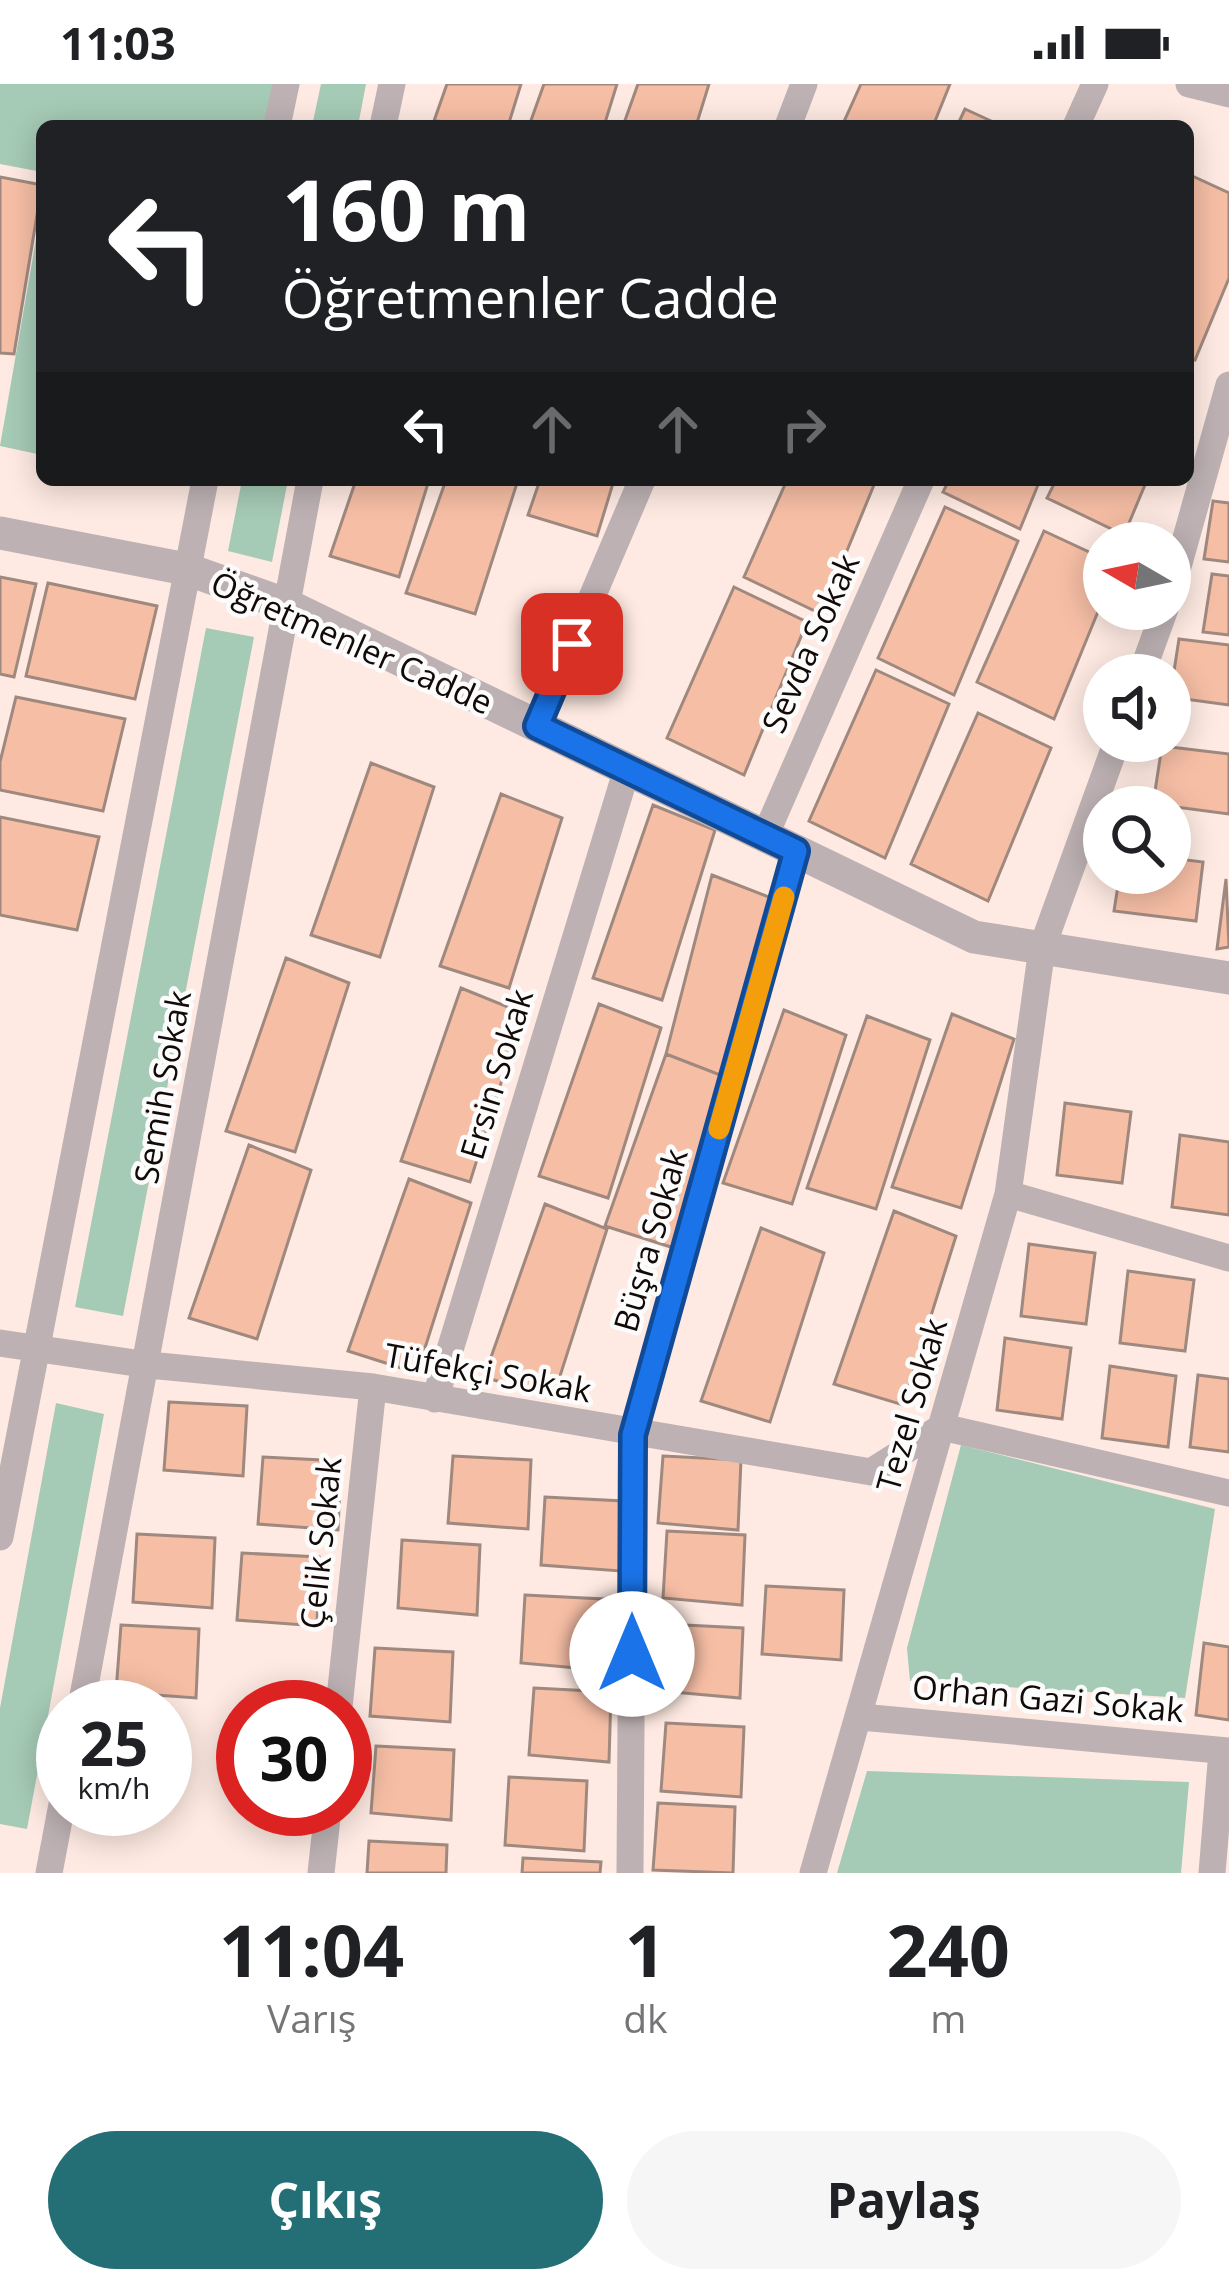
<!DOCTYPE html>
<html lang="tr">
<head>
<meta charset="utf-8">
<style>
	body { margin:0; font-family:"Open Sans",sans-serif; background:#f6f6f6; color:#202124; height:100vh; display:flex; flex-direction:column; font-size:45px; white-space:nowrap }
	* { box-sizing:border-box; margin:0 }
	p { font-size:39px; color:#757577 }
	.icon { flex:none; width:66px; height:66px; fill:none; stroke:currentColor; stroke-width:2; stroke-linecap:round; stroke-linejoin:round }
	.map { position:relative; height:1789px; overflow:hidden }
	.panel { display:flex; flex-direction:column; background:#fff; flex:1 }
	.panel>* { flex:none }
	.banner { position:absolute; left:36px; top:36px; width:1158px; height:366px; border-radius:18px; box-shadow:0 6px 30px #0003; background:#202124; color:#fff; overflow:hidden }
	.needle { width:78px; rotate:279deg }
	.buttons { position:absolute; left:1083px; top:438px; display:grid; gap:24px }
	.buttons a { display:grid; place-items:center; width:108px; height:108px; border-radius:50%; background:#fff; box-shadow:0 6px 30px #0003; font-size:60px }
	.speed { position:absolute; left:36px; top:1596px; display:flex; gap:24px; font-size:60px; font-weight:700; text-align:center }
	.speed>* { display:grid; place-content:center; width:156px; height:156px; border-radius:50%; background:#fff; box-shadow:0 6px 30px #0003; line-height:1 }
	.speed small { font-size:30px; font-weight:400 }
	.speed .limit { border:18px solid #d22; background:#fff; color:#111 }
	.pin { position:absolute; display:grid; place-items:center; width:102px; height:102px; color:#fff; margin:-51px; border-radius:24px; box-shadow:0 6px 18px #0006 }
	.me { position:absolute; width:132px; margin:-66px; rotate:0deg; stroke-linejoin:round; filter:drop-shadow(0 0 9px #0008) }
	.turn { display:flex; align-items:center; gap:42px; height:252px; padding:0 48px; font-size:54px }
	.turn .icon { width:156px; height:156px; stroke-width:2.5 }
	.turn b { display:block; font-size:84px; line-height:102px }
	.lanes { display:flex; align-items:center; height:114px; padding:0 48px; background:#0003; justify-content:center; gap:60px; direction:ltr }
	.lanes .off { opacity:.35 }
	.eta { display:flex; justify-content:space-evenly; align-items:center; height:204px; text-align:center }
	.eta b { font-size:72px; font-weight:700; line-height:84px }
	.action { display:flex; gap:24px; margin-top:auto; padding:24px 48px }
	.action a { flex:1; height:138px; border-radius:72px; background:#246e76; color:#fff; font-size:48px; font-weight:700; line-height:138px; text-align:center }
	.action a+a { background:#f6f6f6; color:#202124 }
	.status { display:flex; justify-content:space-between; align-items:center; height:84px; padding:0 60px; background:#fff; direction:ltr }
	.status svg { height:33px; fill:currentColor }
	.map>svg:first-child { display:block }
	.green { fill:#a5cab5 }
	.building { fill:#f6bea5; stroke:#9f897f; stroke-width:3 }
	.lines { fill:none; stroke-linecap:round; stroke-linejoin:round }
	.minor { stroke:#bdb1b3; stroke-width:27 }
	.tertiary { stroke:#bdb1b3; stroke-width:33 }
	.route-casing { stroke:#114b97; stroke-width:30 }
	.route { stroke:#1a73e8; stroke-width:21 }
	.slow { stroke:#f59e0b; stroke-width:21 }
	.labels { text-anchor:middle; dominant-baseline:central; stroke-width:9; stroke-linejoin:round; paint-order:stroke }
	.street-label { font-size:33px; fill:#120a07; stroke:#fcfcfc }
</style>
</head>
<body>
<div class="status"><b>11:03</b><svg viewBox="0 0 49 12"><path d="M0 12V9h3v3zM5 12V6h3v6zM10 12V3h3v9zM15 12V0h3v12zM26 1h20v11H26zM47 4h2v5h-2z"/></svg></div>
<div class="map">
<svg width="1229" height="1789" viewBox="0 0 1229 1789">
	<rect width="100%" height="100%" fill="#feeae2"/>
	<path class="green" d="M0,0H286L277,42H42V88L0,80Z
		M321,0H366L358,42H312Z
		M42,121V371L0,362Z
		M242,396H288L272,478L228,467Z
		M206,544L254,553L123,1232L75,1223Z
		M56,1319L104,1330L27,1745L0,1740V1624Z
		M961,1361L1215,1425L1185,1614L910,1597L907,1564Z
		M867,1687L1189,1698L1181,1789H837Z"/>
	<path class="building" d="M447,0H521L508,42L434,37Z
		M544,0H617L604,42H529Z
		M638,0H709L696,42H623Z
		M861,0H950L933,42H842Z
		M965,25L1002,42H957Z
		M1188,90L1229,109V194L1195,276L1188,273Z
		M0,93L42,101L14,270L0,269Z
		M356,396H429L399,493L330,472Z
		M446,396H518L475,530L406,509Z
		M540,396H614L597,452L528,431Z
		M787,396H876L821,530L744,493Z
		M949,396H1040L1020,445L943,408Z
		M1056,396H1147L1124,451L1047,414Z
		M1213,417L1229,419V478L1204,475Z
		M945,423L1018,457L954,611L878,574Z
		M1044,447L1104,475V513L1054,635L977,598Z
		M1212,490L1229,492V551L1203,548Z
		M0,493L36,500L14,593L0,590Z
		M48,499L157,522L135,615L26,592Z
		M734,503L807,538L744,691L667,654Z
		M1179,555L1229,561V621L1170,613Z
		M876,586L949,620L885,774L809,737Z
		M16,613L125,635L103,727L0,706V678Z
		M978,629L1051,664L988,817L911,780Z
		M1162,662L1229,670V730L1153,720Z
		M371,679L434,703L380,873L311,851Z
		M501,710L562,734L509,904L440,882Z
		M653,721L715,746L662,916L593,894Z
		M0,733L99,753L77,846L0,831Z
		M1170,774L1203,778L1196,837L1114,827L1120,789H1170Z
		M712,791L774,815L728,994L666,970Z
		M1226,795L1229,863L1217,865Z
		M286,874L349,899L295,1068L226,1047Z
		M461,904L523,929L470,1098L401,1077Z
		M599,920L661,944L608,1114L539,1092Z
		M784,926L846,951L792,1120L723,1099Z
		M952,930L1014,955L961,1124L892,1103Z
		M867,932L930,956L876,1125L807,1104Z
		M666,970L728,994L674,1164L605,1142Z
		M1065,1019L1131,1028L1122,1099L1057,1091Z
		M1180,1051L1229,1058V1131L1172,1123Z
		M249,1061L311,1086L257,1255L189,1234Z
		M409,1095L471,1119L417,1289L348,1267Z
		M545,1120L607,1145L553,1314L484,1293Z
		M894,1127L956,1152L903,1321L834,1300Z
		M761,1144L824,1169L770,1338L701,1317Z
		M1029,1160L1095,1169L1086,1240L1021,1232Z
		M1128,1187L1194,1196L1185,1267L1120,1259Z
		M1005,1254L1071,1264L1062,1335L997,1326Z
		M1110,1282L1176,1292L1168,1363L1102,1354Z
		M1198,1291L1229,1295V1368L1190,1363Z
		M169,1318L247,1322L243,1392L164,1386Z
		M453,1372L531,1376L528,1445L448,1439Z
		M663,1372L741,1376L738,1446L658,1439Z
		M263,1373L341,1377L338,1446L258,1440Z
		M545,1413L623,1417L620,1487L541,1481Z
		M667,1447L745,1451L742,1521L663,1514Z
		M137,1450L215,1454L212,1524L133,1518Z
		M402,1456L480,1461L477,1531L398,1524Z
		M242,1469L319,1473L317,1542L237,1536Z
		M766,1502L844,1506L841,1576L762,1570Z
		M525,1511L603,1515L600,1586L521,1579Z
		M665,1540L743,1544L740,1614L661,1607Z
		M121,1541L199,1545L196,1614L116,1608Z
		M1204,1559L1229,1563V1636L1196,1631Z
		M375,1564L453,1568L450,1638L370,1632Z
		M534,1604L611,1608L609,1678L529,1671Z
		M666,1639L744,1643L741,1713L661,1707Z
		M376,1662L454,1666L451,1736L371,1729Z
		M509,1693L587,1697L584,1767L505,1761Z
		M658,1719L735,1723L733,1789L653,1786Z
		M369,1757L447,1761L446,1789H367Z
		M523,1774L601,1778L600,1789H522Z"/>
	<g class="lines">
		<path class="minor" d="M1189,0L1229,10
			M277,42L286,0
			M383,42L392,0
			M788,42L804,0
			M1076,42L1095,0
			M1170,511L1229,301
			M1141,591L1165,525
			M537,642L642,396
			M765,752L921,396
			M1008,1110L1229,1174
			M0,1259L149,1281L373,1303L871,1388L942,1343L1229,1409
			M435,1315L627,685
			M0,1453L205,396
			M81,1623L310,396
			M339,1623L373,1303
			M861,1633L1229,1667
			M49,1789L63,1715
			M321,1789L328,1725
			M630,1789L633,1351L796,767
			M813,1789L1008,1110L1042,864L1117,657
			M1212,1789L1222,1667"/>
		<path class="tertiary" d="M0,449L186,485L285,520L974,853L1229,894"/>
	</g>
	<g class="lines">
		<defs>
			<path id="route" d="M572,560L537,642L796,767L633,1351L632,1570"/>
		</defs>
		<use href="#route" class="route-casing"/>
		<use href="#route" class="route"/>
		<path class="slow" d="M719,1045L784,813"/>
	</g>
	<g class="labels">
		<g class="street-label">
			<text transform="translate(352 558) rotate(24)">Öğretmenler Cadde</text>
			<text transform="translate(810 559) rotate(-66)">Sevda Sokak</text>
			<text transform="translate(496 990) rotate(-73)">Ersin Sokak</text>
			<text transform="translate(162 1003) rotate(-80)">Semih Sokak</text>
			<text transform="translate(650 1156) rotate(-74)">Büşra Sokak</text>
			<text transform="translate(488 1288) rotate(10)">Tüfekçi Sokak</text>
			<text transform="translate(911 1321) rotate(-74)">Tezel Sokak</text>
			<text transform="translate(320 1459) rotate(-84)">Çelik Sokak</text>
			<text transform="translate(1048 1614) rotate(5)">Orhan Gazi Sokak</text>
		</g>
	</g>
</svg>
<div class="buttons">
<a><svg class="needle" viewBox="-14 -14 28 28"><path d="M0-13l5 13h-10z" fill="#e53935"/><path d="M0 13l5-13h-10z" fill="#757577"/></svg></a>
<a><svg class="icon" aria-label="sound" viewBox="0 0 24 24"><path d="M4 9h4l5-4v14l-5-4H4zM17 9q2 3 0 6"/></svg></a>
<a><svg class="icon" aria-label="search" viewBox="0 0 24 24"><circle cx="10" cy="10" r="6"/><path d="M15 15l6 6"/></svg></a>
</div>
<div class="speed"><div>25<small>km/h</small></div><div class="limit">30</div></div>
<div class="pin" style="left:572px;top:560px;background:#d93025"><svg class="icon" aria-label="arrive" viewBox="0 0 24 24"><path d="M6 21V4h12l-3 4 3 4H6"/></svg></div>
<svg class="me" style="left:632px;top:1570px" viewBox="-20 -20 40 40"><circle r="19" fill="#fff"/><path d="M0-13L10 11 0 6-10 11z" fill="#1a73e8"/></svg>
<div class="banner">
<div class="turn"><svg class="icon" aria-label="left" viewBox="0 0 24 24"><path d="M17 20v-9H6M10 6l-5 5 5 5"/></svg><div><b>160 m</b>Öğretmenler Cadde</div></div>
<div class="lanes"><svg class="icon" aria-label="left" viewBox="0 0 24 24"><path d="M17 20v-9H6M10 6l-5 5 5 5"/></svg><svg class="icon off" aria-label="ahead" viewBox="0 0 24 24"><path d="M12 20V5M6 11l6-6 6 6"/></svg><svg class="icon off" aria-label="ahead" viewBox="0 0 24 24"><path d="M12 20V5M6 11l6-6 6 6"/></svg><svg class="icon off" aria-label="right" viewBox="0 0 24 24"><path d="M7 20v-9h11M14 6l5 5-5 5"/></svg></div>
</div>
</div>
<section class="panel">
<div class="eta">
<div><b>11:04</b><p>Varış</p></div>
<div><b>1</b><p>dk</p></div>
<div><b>240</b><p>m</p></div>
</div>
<div class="action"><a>Çıkış</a><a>Paylaş</a></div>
</section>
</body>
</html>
